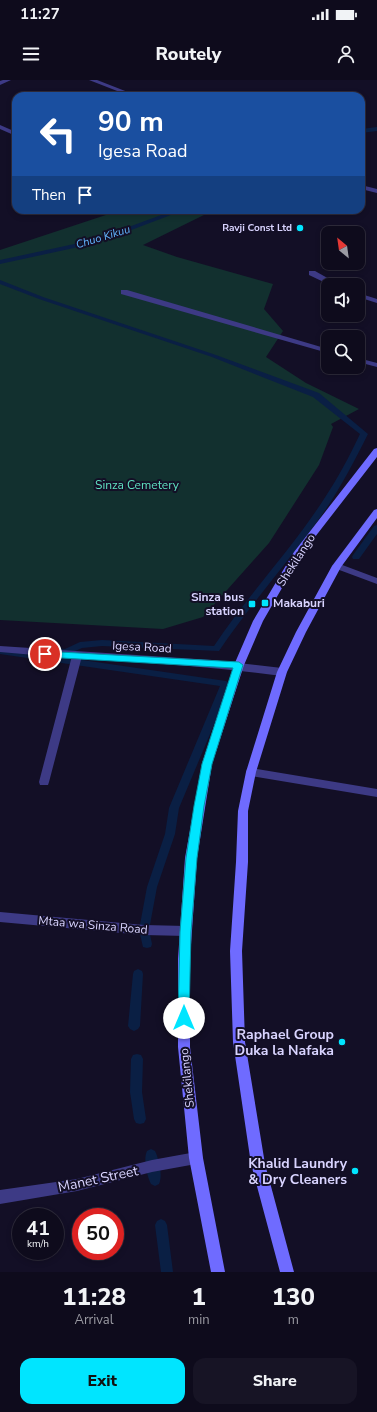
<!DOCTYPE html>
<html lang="en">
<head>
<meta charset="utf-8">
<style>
	body { margin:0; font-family:"Nunito Sans",sans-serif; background:#171425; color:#f1f3f6; height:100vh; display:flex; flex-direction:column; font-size:15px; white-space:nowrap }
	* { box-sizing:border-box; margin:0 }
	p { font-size:13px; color:#9b9ba3 }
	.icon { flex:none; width:22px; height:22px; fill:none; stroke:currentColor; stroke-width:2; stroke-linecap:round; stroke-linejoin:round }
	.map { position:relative; height:1192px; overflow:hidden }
	.sheet { display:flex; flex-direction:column; background:#0e0b1c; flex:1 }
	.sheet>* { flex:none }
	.hud { position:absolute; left:12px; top:12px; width:353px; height:122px; border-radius:12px; box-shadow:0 2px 6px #0003,0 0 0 1px #2e2b3b; background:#1a4fa0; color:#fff; overflow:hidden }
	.needle { width:26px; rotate:331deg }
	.fabs { position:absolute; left:321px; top:146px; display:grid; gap:8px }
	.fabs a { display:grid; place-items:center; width:44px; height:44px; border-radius:8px; background:#0e0b1c; box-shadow:0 2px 6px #0003,0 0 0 1px #2e2b3b; font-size:20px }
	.speed { position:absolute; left:12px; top:1128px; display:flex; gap:8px; font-size:20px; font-weight:700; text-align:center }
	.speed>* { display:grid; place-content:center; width:52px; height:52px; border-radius:50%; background:#0e0b1c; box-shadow:0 2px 6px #0003,0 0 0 1px #2e2b3b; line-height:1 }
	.speed small { font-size:10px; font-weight:400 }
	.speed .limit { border:6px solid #d22; background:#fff; color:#111 }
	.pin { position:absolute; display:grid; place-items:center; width:34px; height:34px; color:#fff; margin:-17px; border:2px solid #fff; border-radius:50%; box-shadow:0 1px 4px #0007 }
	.me { position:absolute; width:44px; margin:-22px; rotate:0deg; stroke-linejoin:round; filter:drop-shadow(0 0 3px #0008) }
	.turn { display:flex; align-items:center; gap:14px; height:84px; padding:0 20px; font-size:18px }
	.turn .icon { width:52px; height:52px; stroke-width:2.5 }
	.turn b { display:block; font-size:28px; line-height:34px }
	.then { display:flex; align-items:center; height:38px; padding:0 20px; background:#0003; gap:8px; font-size:15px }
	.eta { display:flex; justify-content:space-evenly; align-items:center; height:68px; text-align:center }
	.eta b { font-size:24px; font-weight:800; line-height:28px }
	.action { display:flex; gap:8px; margin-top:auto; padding:8px 20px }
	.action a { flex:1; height:46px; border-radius:12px; background:#00e5ff; color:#111; font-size:16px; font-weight:800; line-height:46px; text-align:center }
	.action a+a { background:#171425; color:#f1f3f6 }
	.status { display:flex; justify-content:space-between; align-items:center; height:28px; padding:0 20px; background:#0e0b1c; direction:ltr }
	.status svg { height:11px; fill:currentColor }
	header { display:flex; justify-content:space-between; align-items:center; height:52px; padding:0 20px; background:#0e0b1c; font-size:18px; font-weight:800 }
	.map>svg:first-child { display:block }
	.green { fill:#12302f }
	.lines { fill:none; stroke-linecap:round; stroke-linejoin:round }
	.stream { fill:#0a1f44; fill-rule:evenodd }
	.service { fill:#3d3a85; fill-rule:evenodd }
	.minor { fill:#3d3a85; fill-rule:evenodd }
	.secondary { fill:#6f6bff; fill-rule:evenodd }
	.route { fill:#00e5ff; stroke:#0095a6 }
	.poi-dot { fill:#00e5ff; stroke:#130f26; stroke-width:1.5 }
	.labels { text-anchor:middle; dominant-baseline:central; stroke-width:4; stroke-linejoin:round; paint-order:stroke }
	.far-poi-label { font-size:10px; font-weight:bold; fill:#d9d4ff; stroke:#130f26; text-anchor:end }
	.far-water-label { font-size:11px; font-style:italic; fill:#62b6ff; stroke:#130f26 }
	.park-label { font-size:12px; fill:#5fe0c0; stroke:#130f26 }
	.street-label { font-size:12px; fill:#d9d4ff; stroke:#130f26 }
	.poi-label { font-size:12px; font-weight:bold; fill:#d9d4ff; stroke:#130f26; text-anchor:end }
	.near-poi-label { font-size:14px; font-weight:bold; fill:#d9d4ff; stroke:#130f26; text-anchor:end }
	.near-street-label { font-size:14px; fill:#d9d4ff; stroke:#130f26 }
</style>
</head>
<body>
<div class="status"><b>11:27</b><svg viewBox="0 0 49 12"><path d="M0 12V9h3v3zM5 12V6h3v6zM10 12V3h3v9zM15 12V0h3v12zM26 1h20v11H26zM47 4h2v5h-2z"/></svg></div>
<header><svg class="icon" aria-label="menu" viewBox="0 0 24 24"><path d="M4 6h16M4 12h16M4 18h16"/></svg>Routely<svg class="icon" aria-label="person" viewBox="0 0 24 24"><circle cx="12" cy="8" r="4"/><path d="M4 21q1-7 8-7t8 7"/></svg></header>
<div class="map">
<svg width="377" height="1192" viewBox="0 0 377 1192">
	<rect width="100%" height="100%" fill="#130f26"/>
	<path class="green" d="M121,130H202L210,132L143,165L177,177L273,204L264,229L283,251L266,277L306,303L359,329L331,344L333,347L319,385L269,463L203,537L163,549L0,540V170Z"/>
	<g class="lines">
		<path class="stream" d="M377,47V51L361,53V49Z
			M175,130H184L97,163L0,184V180L93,160Z
			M0,200L43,217L216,275L319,313L368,354C355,380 342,405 326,429C292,478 252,522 219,571L102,566L82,568L66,575L54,573L53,571L57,568L65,569L80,562L102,560L214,566C248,515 291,470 324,419C338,398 349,377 360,354L313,317L212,277L39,219L0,204Z
			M377,445V454L359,479H353L352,477L353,475L374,446Z
			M0,568L226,601L231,604L179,728L175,754L157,807L149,850L152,864L151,867L147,868L143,867L139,850L147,807L165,754L169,728L220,606L0,574Z
			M138,889L142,891L143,894L140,946L138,949L134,951L130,949L128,946L133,894L134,891Z
			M137,974L141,975L143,979L142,1012L146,1039L144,1043L140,1044L136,1043L134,1039L130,1012L131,979L133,975Z
			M151,1069L155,1071C159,1079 163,1096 159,1104L155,1106L151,1104C147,1096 143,1079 147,1071Z
			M161,1139L165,1141L167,1145L173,1192H161L155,1145L157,1141Z"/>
		<path class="service" d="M361,105L377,109V113L361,109Z
			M309,191H315L340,205H330L309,195Z
			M121,210H127L328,269V273L121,214Z
			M358,213L377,219V223L358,217Z
			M358,278L377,283V287L358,282Z
			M77,573L82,576L49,702L48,705H40L39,702L72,576Z
			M251,688L377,709V717L251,696L247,695L246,692L247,689Z"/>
		<path class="minor" d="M3,0H11L0,5V1Z
			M89,0H97L138,16H130Z
			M0,45L16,52V56L0,49Z
			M337,483L377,498V504L334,488L332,486Z
			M0,566L212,580L282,588L287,592L282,596C188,583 94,581 0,572Z
			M0,832L144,845L186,846L190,848L192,851L190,854L186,856L144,855L0,842Z
			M196,1072L201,1074L203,1078L201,1082L196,1084L152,1092L77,1111L0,1124V1110L77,1099L152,1080Z"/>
		<path class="secondary" d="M377,368V377L301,475L263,541L244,585L212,684L197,778L190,879V967L203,1078L225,1192H211L189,1078L178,967V879L185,778L202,684L234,585L253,541L294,472L374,369Z
			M377,429V438L341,487L306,552L287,592L256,692L248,731V782L242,871L245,962L265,1084L294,1192H280L251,1084L233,962L230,871L236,782L238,731L246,692L277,592L296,552L332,486L374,430Z"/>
	</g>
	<path class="route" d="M42,571L239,582L243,585L212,684L204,726L197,778L191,852L189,938L188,941L184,943L180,941L178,938L180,852L186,778L194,726L202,684L233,588L45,577L41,574Z"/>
	<g class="poi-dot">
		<circle cx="300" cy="148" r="4"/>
		<rect x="261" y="519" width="8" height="8" rx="2"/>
		<rect x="248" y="520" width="8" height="8" rx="2"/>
		<circle cx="342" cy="962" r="4"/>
		<circle cx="355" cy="1091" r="4"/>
	</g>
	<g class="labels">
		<g class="far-poi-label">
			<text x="292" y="148">Ravji Const Ltd</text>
		</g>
		<g class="far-water-label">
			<text transform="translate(103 157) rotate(-17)">Chuo Kikuu</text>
		</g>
		<g class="park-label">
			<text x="137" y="405">Sinza Cemetery</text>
		</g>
		<g class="street-label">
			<text transform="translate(296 480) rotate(-57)">Shekilango</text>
			<text transform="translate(142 567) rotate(3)">Igesa Road</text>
			<text transform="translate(93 845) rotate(5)">Mtaa wa Sinza Road</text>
			<text transform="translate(187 998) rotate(-96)">Shekilango</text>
		</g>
		<g class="poi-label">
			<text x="244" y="517">Sinza bus<tspan x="244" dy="14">station</tspan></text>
			<text x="273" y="523" text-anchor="start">Makaburi</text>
		</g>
		<g class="near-poi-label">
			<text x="334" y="954">Raphael Group<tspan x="334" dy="16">Duka la Nafaka</tspan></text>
			<text x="347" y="1083">Khalid Laundry<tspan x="347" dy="16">&amp; Dry Cleaners</tspan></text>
		</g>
		<g class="near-street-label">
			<text transform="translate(98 1099) rotate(-12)">Manet Street</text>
		</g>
	</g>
</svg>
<div class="fabs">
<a><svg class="needle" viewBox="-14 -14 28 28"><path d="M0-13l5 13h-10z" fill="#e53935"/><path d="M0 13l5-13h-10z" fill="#9b9ba3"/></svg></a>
<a><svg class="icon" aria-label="sound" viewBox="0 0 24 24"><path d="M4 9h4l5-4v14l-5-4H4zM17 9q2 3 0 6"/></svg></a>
<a><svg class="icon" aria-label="search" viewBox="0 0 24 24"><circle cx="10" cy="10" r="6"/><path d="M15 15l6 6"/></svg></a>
</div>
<div class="speed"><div>41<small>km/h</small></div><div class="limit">50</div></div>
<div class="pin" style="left:45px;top:574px;background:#d93025"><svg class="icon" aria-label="arrive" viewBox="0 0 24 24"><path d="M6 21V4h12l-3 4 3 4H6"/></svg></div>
<svg class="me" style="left:184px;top:938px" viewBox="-20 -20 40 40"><circle r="19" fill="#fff"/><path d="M0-13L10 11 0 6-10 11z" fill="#00e5ff"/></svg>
<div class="hud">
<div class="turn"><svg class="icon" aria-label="left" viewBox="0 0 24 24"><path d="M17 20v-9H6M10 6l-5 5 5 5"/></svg><div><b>90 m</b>Igesa Road</div></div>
<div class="then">Then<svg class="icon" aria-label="arrive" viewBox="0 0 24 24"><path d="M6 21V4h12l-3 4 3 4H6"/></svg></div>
</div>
</div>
<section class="sheet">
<div class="eta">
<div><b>11:28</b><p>Arrival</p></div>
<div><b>1</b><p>min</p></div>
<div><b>130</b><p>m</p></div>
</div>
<div class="action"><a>Exit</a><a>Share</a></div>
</section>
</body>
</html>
